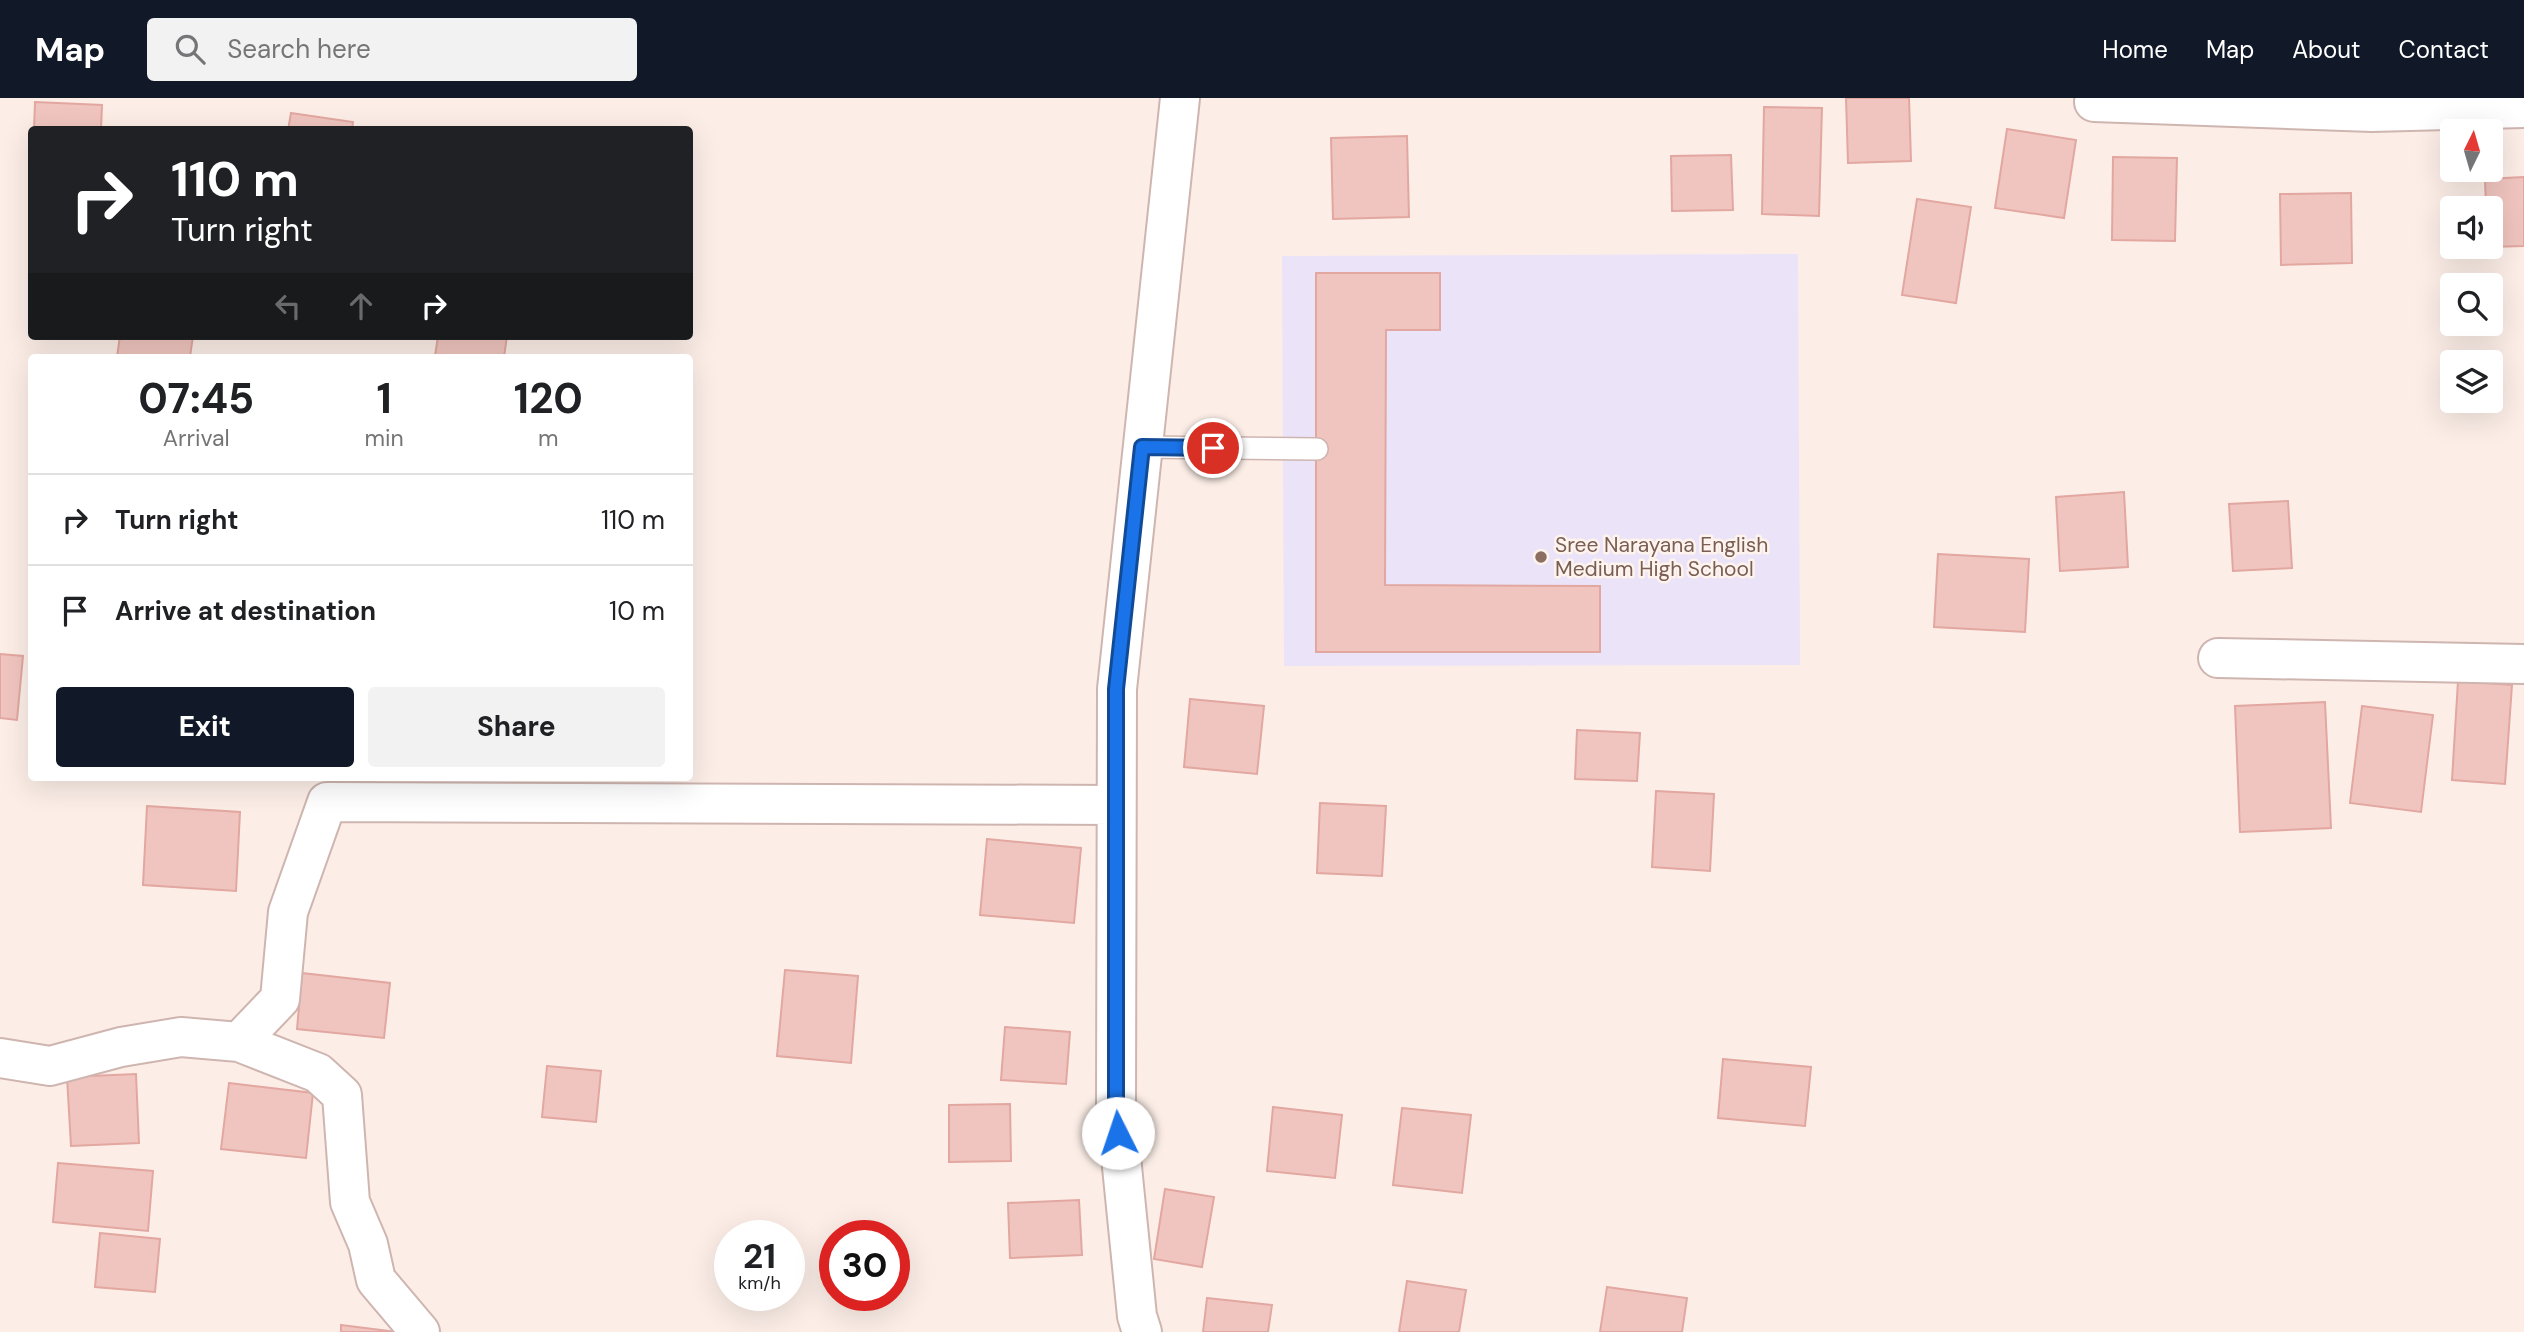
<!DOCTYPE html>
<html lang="en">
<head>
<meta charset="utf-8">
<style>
	body { margin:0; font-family:"DM Sans",sans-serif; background:#f2f2f2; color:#202124; height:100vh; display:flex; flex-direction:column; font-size:26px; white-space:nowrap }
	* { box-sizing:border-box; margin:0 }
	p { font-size:23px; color:#757577 }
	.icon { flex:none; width:38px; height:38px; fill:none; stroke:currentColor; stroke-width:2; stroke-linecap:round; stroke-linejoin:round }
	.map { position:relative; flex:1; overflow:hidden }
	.drawer { position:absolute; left:28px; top:256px; width:665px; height:427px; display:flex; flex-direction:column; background:#fff; border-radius:7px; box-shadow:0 7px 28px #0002 }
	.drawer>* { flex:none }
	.top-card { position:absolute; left:28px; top:28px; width:665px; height:214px; border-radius:7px; box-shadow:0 7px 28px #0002; background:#202124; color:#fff; overflow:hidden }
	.needle { width:46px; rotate:5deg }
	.controls { position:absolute; left:2440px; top:21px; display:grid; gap:14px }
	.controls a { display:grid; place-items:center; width:63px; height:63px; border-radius:7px; background:#fff; box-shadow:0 7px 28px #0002; font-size:35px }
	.speed { position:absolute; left:714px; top:1122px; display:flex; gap:14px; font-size:35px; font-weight:700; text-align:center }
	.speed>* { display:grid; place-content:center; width:91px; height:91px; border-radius:50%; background:#fff; box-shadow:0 7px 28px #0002; line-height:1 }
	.speed small { font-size:18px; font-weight:400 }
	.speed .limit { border:10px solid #d22; background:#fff; color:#111 }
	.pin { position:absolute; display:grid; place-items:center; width:60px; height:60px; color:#fff; margin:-30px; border:4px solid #fff; border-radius:50%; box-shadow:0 2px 7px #0007 }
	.me { position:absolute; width:77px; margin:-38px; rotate:356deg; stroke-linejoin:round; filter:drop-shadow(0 0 5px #0008) }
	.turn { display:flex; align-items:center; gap:24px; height:147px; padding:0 28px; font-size:32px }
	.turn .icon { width:91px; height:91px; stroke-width:2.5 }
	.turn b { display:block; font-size:49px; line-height:60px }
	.lanes { display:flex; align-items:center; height:66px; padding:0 28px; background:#0003; justify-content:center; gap:35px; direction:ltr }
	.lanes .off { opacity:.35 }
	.eta { display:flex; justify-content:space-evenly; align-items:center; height:119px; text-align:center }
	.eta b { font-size:42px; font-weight:700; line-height:49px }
	.cta { display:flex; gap:14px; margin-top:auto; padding:14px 28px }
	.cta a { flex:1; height:80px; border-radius:7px; background:#111827; color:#fff; font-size:28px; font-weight:700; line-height:80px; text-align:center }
	.cta a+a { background:#f2f2f2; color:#202124 }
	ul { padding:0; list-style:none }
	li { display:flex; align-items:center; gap:21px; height:91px; padding:0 28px; border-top:2px solid #e0e0e0 }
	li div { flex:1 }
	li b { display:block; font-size:26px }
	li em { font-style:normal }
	header { display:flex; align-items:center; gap:42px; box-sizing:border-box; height:98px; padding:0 35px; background:#111827; color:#fff }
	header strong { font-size:33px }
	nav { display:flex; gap:38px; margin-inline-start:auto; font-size:24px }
	.search { width:490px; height:63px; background:#f2f2f2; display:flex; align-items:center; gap:18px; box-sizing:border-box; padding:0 24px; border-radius:7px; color:#757577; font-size:26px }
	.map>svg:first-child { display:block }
	.education { fill:#ebe3f8 }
	.building { fill:#f0c5bf; stroke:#e2a7a0; stroke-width:2 }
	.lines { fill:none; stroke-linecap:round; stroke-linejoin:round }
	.lane-casing { stroke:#cfb5b0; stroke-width:24 }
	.street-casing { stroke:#cfb5b0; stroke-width:42 }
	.lane { stroke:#fff; stroke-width:21 }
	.street { stroke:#fff; stroke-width:38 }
	.route-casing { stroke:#114b97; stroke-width:18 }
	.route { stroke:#1a73e8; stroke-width:12 }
	.education-dot { fill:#8d6e63; stroke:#fef3ed; stroke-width:2.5 }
	.labels { text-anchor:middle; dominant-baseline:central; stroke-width:5; stroke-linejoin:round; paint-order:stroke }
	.education-label { font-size:21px; fill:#785e54; stroke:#fef3ed; text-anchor:start }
</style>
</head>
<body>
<header>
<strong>Map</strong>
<div class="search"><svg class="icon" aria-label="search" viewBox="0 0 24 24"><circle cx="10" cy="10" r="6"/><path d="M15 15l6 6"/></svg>Search here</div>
<nav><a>Home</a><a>Map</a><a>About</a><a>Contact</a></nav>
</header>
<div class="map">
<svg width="2524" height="1234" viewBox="0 0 2524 1234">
	<rect width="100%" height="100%" fill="#fceee7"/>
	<path class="education" d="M1798,156L1800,567L1284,568L1282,158Z"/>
	<path class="building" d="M1846,0H1909L1911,63L1848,65Z
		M35,4L102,7L101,32H34Z
		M1764,9L1822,10L1819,118L1762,116Z
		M291,15L353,24L352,32H288Z
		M2007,31L2076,42L2064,120L1995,110Z
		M1407,38L1409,119L1333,121L1331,40Z
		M1731,57L1733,112L1672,113L1671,58Z
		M2113,59L2177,60L2175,143L2112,142Z
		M2524,79V148L2488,149H2490V110H2486L2485,81Z
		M2351,95L2352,165L2281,167L2280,96Z
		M1917,101L1971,109L1956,205L1902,197Z
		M1316,175H1440V232H1386L1385,487L1600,488V554H1316Z
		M120,238H193L190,259H117Z
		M438,238H507L504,259L435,258Z
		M2124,394L2128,469L2060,473L2056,399Z
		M2288,403L2292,470L2233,473L2229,406Z
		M1938,456L2029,461L2025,534L1934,529Z
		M0,556L23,558L17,622L0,620Z
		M2458,583L2512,587L2505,686L2452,682Z
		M1190,601L1264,608L1257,676L1184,669Z
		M2325,604L2331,730L2240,734L2235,608Z
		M2362,608L2433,617L2421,714L2350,705Z
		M1577,632L1640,635L1637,683L1575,681Z
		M1656,693L1714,696L1710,773L1652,769Z
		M1320,705L1386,708L1382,778L1317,775Z
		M147,708L240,714L236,793L143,787Z
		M987,741L1081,750L1074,825L980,817Z
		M785,872L858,878L851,965L777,958Z
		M302,875L390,885L384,940L297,931Z
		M1005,929L1070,934L1066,986L1001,982Z
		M1723,961L1811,969L1805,1028L1718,1020Z
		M547,968L601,973L596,1024L542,1019Z
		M136,976L139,1045L71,1048L67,979Z
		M229,985L313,995L306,1060L221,1051Z
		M1010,1006L1011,1063L949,1064V1007Z
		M1273,1009L1342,1017L1335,1080L1267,1073Z
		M1402,1010L1471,1017L1462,1095L1393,1087Z
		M58,1065L153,1073L148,1133L53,1124Z
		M1165,1091L1214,1099L1202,1169L1154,1161Z
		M1079,1102L1082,1157L1010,1160L1008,1105Z
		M100,1135L160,1141L155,1194L95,1189Z
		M1407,1183L1466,1192L1459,1234H1399Z
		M1607,1189L1687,1200L1682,1234H1600Z
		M1207,1200L1272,1207L1268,1234H1203Z
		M341,1227L397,1234H341Z"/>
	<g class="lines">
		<defs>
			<path id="lane" d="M1142,349L1317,351"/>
			<path id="street" d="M2094,4L2372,14L2524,10
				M2218,560L2524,566
				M239,944L280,901L288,814L327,704L1116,707
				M0,960L50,968L121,949L181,939L239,944L318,975L342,997L350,1104L368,1146L376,1182L420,1234
				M1142,1234L1137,1218L1116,1009L1117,591L1180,0"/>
		</defs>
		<use href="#lane" class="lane-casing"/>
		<use href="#street" class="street-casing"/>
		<use href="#lane" class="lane"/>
		<use href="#street" class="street"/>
	</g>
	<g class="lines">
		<defs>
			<path id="route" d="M1118,1035L1116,1009V591L1142,349L1213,350"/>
		</defs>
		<use href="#route" class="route-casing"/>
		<use href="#route" class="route"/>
	</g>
	<circle class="education-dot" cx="1541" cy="459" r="7"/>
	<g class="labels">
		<g class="education-label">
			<text x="1555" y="447">Sree Narayana English<tspan x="1555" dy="24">Medium High School</tspan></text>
		</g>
	</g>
</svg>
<div class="controls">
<a><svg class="needle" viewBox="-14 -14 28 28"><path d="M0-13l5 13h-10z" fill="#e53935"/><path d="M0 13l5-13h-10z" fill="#757577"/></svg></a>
<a><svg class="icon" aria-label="sound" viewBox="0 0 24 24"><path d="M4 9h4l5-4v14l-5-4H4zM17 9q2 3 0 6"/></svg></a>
<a><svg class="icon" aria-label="search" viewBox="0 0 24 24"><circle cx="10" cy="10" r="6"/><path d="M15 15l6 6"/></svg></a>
<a><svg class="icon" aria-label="layers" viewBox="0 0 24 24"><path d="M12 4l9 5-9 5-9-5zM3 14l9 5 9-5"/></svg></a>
</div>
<div class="speed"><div>21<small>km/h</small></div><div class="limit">30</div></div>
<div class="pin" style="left:1213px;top:350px;background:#d93025"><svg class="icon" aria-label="arrive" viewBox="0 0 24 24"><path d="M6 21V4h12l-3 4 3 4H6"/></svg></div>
<svg class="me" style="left:1118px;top:1035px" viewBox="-20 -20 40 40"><circle r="19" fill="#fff"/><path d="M0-13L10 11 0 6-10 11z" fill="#1a73e8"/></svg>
<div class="top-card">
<div class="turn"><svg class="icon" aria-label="right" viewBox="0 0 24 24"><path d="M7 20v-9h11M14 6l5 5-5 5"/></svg><div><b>110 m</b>Turn right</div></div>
<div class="lanes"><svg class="icon off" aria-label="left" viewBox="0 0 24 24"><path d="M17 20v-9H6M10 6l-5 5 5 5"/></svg><svg class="icon off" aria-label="ahead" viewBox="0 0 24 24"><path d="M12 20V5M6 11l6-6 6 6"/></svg><svg class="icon" aria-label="right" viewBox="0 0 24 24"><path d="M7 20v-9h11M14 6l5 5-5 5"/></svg></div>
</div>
<section class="drawer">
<div class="eta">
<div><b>07:45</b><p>Arrival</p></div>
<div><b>1</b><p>min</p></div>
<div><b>120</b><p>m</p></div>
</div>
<ul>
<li><svg class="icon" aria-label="right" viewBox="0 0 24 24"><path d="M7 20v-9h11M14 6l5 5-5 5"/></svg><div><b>Turn right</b></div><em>110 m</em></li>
<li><svg class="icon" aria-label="arrive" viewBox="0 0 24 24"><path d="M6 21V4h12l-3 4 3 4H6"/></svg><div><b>Arrive at destination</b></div><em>10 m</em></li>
</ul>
<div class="cta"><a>Exit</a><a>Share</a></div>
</section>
</div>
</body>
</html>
